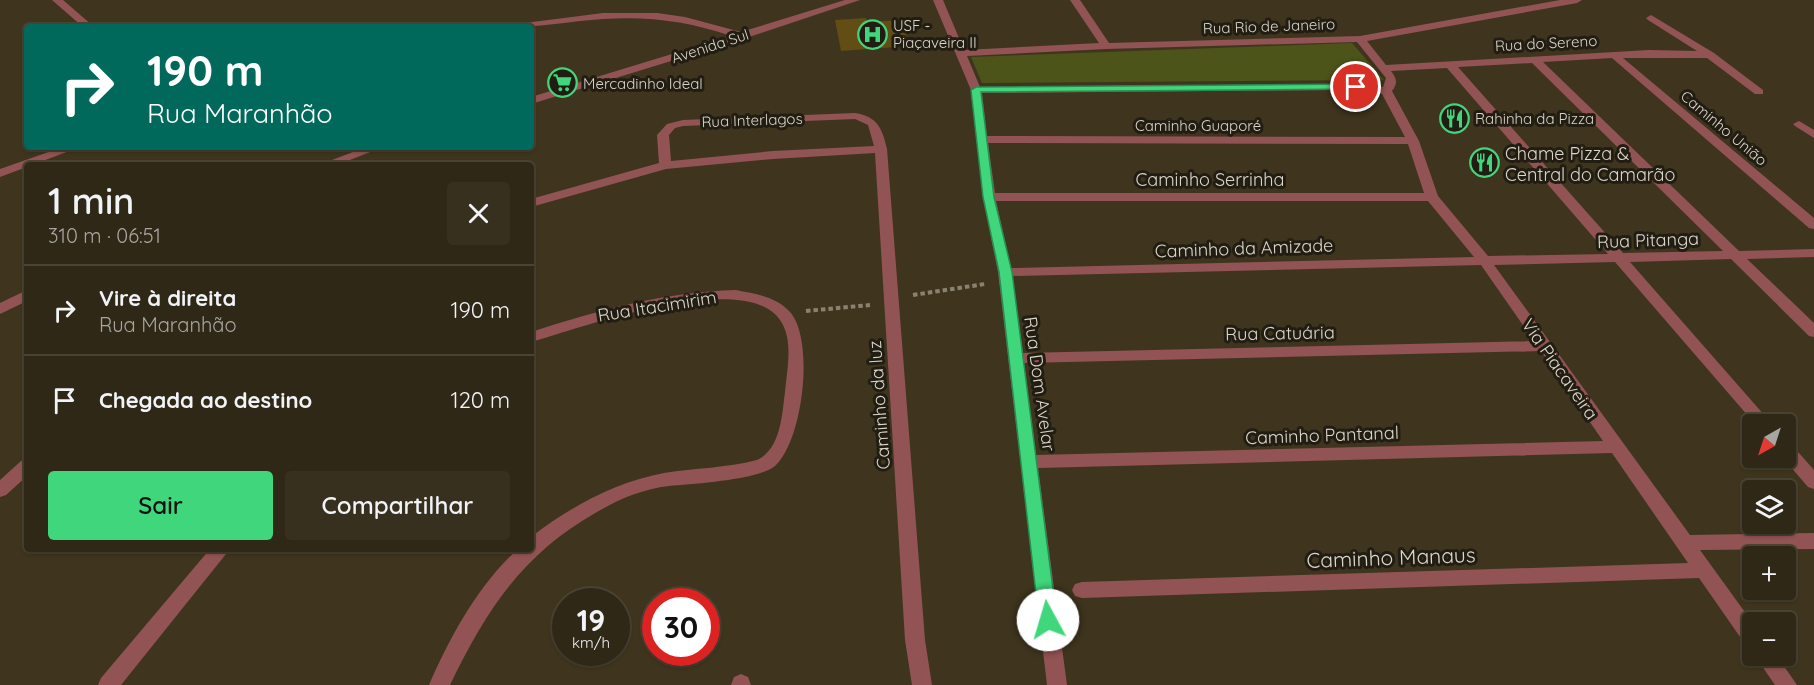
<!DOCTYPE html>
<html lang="pt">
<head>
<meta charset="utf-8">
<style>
	body { margin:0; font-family:Quicksand,sans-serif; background:#37301f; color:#f1f3f6; height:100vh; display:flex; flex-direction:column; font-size:22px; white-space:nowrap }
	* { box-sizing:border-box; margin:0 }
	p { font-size:20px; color:#a7a6a1 }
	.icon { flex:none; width:33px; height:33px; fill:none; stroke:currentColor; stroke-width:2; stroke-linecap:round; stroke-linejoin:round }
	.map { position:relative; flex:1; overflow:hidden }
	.panel { position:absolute; left:24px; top:162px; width:510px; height:390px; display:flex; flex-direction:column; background:#2f2816; border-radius:6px; box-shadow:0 2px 4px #0004,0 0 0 2px #4a4435 }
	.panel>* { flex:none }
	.guide { position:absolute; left:24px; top:24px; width:510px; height:126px; border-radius:6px; box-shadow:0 2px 4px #0004,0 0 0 2px #4a4435; background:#00695c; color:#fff; overflow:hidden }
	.needle { width:39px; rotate:219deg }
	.tools { position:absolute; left:1742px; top:414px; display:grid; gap:12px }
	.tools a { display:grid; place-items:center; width:54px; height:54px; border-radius:6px; background:#2f2816; box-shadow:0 2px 4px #0004,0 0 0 2px #4a4435; font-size:30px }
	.speed { position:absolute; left:552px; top:588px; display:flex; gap:12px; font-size:30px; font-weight:700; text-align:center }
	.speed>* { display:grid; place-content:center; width:78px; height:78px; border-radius:50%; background:#2f2816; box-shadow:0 2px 4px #0004,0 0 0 2px #4a4435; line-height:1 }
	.speed small { font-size:15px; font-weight:400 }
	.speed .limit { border:9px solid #d22; background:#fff; color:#111 }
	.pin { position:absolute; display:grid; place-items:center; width:51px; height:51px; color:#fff; margin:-26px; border:3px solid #fff; border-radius:50%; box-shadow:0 2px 6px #0007 }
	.me { position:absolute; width:66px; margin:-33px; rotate:354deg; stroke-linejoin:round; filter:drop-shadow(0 0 4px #0008) }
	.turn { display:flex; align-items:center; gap:21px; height:126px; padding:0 24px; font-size:27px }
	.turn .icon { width:78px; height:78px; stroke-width:2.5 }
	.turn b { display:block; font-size:42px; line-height:51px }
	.round { display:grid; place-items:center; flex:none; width:63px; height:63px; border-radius:6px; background:#37301f }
	.summary { display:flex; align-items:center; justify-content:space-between; height:102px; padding:0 24px }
	h1 { font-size:36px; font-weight:600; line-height:45px }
	.action { display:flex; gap:12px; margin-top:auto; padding:12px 24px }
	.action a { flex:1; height:69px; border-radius:6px; background:#40d77c; color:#111; font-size:24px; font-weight:600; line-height:69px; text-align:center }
	.action a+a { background:#37301f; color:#f1f3f6 }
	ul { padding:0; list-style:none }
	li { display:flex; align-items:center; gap:18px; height:90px; padding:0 24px; border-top:2px solid #4a4435 }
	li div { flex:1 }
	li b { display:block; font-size:22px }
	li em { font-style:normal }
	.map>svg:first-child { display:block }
	.green { fill:#4c541a }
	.building { fill:#624d14 }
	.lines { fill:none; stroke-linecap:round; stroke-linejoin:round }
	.path { stroke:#8a8270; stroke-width:4; stroke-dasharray:4.5 3; stroke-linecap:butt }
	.minor { fill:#925354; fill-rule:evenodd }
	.route { fill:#40d77c; stroke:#2a8c51; stroke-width:1.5 }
	.labels { text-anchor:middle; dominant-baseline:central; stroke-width:6; stroke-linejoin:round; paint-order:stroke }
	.far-poi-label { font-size:15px; fill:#dcd6c8; stroke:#211d13; text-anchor:start }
	.far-street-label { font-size:15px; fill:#dcd6c8; stroke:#211d13 }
	.poi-label { font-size:18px; fill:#dcd6c8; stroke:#211d13; text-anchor:start }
	.street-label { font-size:18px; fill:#dcd6c8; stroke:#211d13 }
	.near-street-label { font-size:21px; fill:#dcd6c8; stroke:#211d13 }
</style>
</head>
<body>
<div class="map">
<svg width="1814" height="685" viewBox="0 0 1814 685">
	<rect width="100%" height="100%" fill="#3f351e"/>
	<path class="green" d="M1352,43L1384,80L982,83L971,57Z"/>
	<path class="building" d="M866,18L867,22L903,20L909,46L841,51L835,20Z"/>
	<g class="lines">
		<path class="path" d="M913,295L985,284
			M806,311L870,305"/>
		<path class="minor" d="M52,0H63L93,26L83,27Z
			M845,0H860L746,38L531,104V97L731,36C689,21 647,16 603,19C572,21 542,27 512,27L517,24L603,13H657L685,17L741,32Z
			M933,0H943L964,50L1099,43L1070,0H1080L1109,43L1360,36L1560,0H1582L1577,3L1367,41L1386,65L1649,50L1697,51L1648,20L1646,18L1651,15L1714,53L1763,90V94H1755L1707,58H1623L1814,218V229L1809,228L1612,58L1543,62L1739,251L1814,249V257L1747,259L1814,323V337L1809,336L1731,259L1630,262L1772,424H1755L1615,262L1494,265L1690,535L1814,533V549L1700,550L1752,622V647L1745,644L1699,578L1082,598L1075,596L1072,590L1075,584L1082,582L1688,563L1612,453L1038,468L1067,685H1047L998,272L983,197L971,90ZM1357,42L1386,78L1383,87L1343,84L980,87L967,56L1106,49ZM1532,63L1723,251L1623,253L1458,67ZM1447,68L1608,254L1488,256L1438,196L1419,141L1392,91C1398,83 1397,79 1391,71ZM1343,90L1382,94L1405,137L987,136L982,93ZM988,143L1408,144L1424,193H995ZM996,201H1428L1474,257L1011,268ZM1481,265L1534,341L1023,353L1012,276ZM1541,351L1603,441L1036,455L1024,363Z
			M855,113C878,117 882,128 887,149L925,640L932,685H912L905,640L875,153L773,159L666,169L531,207V199L659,163L657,135L667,124L683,120ZM855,119L868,125L874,146L773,151L671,161L669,135L675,128L683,126Z
			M1799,121L1814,130V138L1795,126L1793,124Z
			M63,147H80L0,177V169Z
			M366,147H383L337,165H319Z
			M27,290V301L0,314V303Z
			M736,290C755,294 776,296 790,312C815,340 803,441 775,466C758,480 693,484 669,486C643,489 619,499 597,512C522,554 486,611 450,685H429C450,637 478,585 518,549H531V537C570,507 615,482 664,473C695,468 726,468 757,460C781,449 782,414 785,392C787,369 794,340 780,320C745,268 580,328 531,342V332C598,310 666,292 736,290Z
			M1785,442L1791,444L1814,470V489L1808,487L1783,458Z
			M27,459V476L6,495L0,497V480L21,461Z
			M210,549H230L121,685H98L101,678Z
			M1755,656H1777L1797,685H1775Z
			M741,674L748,677L751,685H731L734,677Z"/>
	</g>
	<path class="route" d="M1356,84L1360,85V89L981,92L994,197L1012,272L1057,620L1055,626L1048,628L1042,626L1039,620L999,272L983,197L971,90L976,87Z"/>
	<defs>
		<symbol id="hospital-ring" viewBox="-11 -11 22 22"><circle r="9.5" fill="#211d13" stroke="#40d77c" stroke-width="1.5"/><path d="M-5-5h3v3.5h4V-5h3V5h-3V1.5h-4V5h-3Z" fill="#40d77c"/></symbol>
		<symbol id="supermarket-ring" viewBox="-11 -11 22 22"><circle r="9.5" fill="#211d13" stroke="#40d77c" stroke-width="1.5"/><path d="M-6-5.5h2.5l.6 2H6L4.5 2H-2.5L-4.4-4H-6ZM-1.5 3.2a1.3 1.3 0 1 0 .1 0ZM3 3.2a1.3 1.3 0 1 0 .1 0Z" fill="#40d77c"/></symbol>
		<symbol id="restaurant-ring" viewBox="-11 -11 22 22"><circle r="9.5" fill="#211d13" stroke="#40d77c" stroke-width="1.5"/><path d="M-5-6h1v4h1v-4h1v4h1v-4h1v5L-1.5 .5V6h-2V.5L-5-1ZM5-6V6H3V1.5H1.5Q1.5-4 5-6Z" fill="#40d77c"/></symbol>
	</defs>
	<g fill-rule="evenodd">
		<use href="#hospital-ring" x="856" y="18" width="33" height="33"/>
		<use href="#supermarket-ring" x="546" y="66" width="33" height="33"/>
		<use href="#restaurant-ring" x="1438" y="102" width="33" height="33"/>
		<use href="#restaurant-ring" x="1468" y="146" width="33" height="33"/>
	</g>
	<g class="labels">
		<g class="far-poi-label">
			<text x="893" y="25">USF -<tspan x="893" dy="17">Piaçaveira II</tspan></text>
			<text x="583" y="83">Mercadinho Ideal</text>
			<text x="1475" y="118">Rahinha da Pizza</text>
		</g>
		<g class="far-street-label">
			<text transform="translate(1269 26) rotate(-2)">Rua Rio de Janeiro</text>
			<text transform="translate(1546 43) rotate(-3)">Rua do Sereno</text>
			<text transform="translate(710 46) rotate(-18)">Avenida Sul</text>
			<text transform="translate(752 120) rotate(-2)">Rua Interlagos</text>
			<text x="1198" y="125">Caminho Guaporé</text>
			<text transform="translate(1724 128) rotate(40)">Caminho União</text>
		</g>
		<g class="poi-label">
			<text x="1505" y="153">Chame Pizza &amp;<tspan x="1505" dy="21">Central do Camarão</tspan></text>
		</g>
		<g class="street-label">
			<text x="1210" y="179">Caminho Serrinha</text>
			<text transform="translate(1648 240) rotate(-2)">Rua Pitanga</text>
			<text transform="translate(1244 248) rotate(-2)">Caminho da Amizade</text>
			<text transform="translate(657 306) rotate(-9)">Rua Itacimirim</text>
			<text transform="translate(1280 333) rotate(-1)">Rua Catuária</text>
			<text transform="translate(1560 369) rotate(55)">Via Piacaveira</text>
			<text transform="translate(1040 384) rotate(82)">Rua Dom Avelar</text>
			<text transform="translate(879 405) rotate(-94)">Caminho da luz</text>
			<text transform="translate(1322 435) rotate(-2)">Caminho Pantanal</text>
		</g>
		<g class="near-street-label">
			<text transform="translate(1391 557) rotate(-2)">Caminho Manaus</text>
		</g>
	</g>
</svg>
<div class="tools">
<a><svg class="needle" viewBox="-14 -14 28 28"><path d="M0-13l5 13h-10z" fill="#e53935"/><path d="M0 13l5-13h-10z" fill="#a7a6a1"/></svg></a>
<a><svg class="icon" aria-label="layers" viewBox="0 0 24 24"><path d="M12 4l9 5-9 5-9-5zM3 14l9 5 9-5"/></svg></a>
<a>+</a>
<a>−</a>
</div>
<div class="speed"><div>19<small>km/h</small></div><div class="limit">30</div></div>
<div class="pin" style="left:1356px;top:87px;background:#d93025"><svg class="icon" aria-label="arrive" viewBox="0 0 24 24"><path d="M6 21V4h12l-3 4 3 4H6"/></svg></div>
<svg class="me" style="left:1048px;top:620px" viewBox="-20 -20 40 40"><circle r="19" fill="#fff"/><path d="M0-13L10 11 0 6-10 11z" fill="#40d77c"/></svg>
<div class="guide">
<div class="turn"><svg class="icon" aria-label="right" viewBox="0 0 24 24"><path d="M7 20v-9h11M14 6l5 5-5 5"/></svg><div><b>190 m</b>Rua Maranhão</div></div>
</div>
<section class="panel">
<div class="summary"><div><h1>1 min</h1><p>310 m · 06:51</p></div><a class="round"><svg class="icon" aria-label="close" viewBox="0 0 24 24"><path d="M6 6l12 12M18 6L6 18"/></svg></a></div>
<ul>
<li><svg class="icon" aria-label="right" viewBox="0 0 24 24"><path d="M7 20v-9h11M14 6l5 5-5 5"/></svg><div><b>Vire à direita</b><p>Rua Maranhão</p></div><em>190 m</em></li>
<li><svg class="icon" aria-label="arrive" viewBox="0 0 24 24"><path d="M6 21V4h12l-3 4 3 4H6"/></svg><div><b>Chegada ao destino</b></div><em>120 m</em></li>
</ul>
<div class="action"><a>Sair</a><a>Compartilhar</a></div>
</section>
</div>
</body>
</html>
